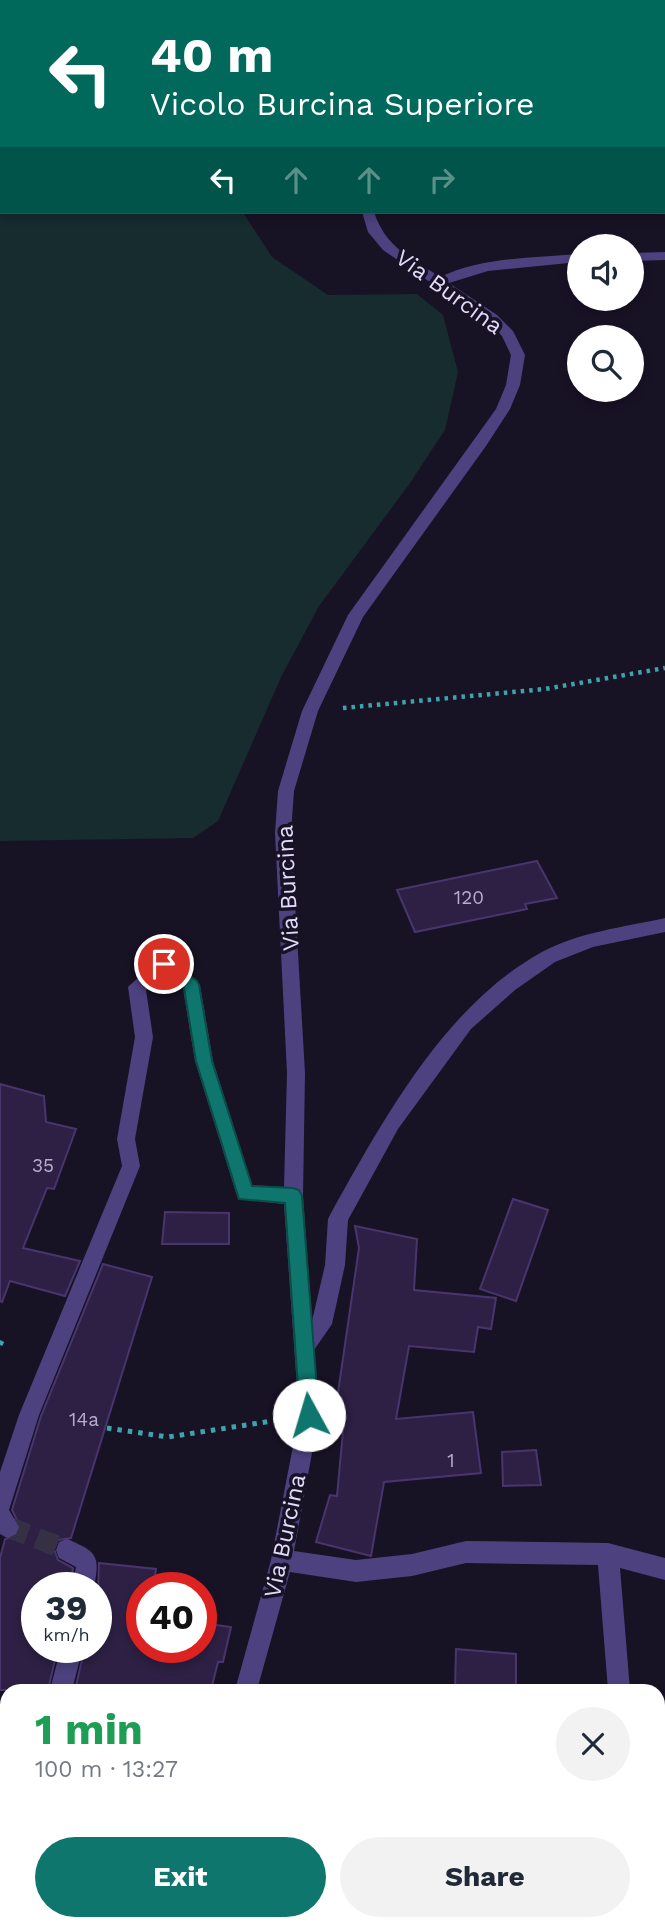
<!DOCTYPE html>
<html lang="en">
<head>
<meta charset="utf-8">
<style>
	body { margin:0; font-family:"Work Sans",sans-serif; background:#f2f2f3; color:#1f2937; height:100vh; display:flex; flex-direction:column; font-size:26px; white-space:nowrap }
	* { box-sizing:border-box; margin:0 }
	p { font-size:23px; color:#747a83 }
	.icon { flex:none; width:38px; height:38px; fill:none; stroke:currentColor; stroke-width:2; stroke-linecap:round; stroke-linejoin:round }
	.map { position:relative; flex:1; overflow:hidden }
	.sheet { position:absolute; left:0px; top:1684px; width:665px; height:247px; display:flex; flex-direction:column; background:#fff; border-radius:21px 21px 0 0; box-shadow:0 4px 10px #0003 }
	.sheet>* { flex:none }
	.banner { position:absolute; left:0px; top:0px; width:665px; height:214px; box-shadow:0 4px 10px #0003; background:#00695c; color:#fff; overflow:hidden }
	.buttons { position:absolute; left:567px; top:234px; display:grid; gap:14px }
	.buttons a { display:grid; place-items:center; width:77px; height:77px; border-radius:50%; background:#fff; box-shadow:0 4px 10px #0003; font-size:35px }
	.speed { position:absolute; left:21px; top:1572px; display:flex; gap:14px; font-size:35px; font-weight:700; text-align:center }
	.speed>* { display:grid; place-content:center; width:91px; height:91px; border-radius:50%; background:#fff; box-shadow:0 4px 10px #0003; line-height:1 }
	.speed small { font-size:18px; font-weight:400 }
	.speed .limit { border:10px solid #d22; background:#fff; color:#111 }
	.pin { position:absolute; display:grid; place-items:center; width:60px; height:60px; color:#fff; margin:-30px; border:4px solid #fff; border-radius:50%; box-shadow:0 2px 7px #0007 }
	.me { position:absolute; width:77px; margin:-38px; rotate:354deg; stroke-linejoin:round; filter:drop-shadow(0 0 5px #0008) }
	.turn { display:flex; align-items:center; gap:24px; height:147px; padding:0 35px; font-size:32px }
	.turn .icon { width:91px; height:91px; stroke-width:2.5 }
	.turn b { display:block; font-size:49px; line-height:60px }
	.lanes { display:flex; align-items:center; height:66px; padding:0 35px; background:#0003; justify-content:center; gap:35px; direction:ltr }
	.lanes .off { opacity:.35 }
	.round { display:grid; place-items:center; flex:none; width:74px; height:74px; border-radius:37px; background:#f2f2f3 }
	.head { display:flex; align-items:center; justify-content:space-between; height:119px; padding:0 35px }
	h1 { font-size:42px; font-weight:700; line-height:52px; color:#1e9e55 }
	.button { display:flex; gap:14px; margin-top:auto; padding:14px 35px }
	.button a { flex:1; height:80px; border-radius:42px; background:#0f766e; color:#fff; font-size:28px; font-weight:700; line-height:80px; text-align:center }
	.button a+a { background:#f2f2f3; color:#1f2937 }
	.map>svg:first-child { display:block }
	.green { fill:#162c2f }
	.building { fill:#2d2044; stroke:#48356e; stroke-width:2 }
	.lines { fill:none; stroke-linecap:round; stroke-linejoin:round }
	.minor-tunnel { stroke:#363045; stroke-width:21; stroke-dasharray:21 10; stroke-linecap:butt }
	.path-far1 { stroke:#3da3ac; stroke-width:4.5; stroke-dasharray:3.5 5; stroke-linecap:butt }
	.path { stroke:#3da3ac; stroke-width:5; stroke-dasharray:4.5 6; stroke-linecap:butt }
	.minor { fill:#4d427f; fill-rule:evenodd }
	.route { fill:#0f766e; stroke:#0a4d48; stroke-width:2 }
	.labels { text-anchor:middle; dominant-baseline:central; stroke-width:7; stroke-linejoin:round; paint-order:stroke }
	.number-label { font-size:19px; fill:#b6accd }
	.street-label { font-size:23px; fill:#e3dbfb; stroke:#181225 }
</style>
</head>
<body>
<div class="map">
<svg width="665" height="1929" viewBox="0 0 665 1929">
	<rect width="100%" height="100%" fill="#181225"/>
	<path class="green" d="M0,0L249,2H2V212H247L244,214L272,257L328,295L417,294L443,315L458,372L445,430L408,486L319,606L282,675L218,821L193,838L0,841Z"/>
	<path class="building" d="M537,861L557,898L525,904L527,909L415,932L397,890Z
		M0,1084L44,1096L46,1122L76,1129L54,1189L47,1188L23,1248L80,1261L65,1296L10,1281L2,1302L0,1301Z
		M513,1199L548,1210L516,1301L480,1289Z
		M165,1212L229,1213V1244H162Z
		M355,1226L417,1239L414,1290L496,1298L491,1329L478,1327L474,1352L409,1346L396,1419L473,1412L481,1473L384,1482L371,1556L316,1542L330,1495L337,1496L343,1431L334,1420L359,1248Z
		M103,1264L152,1277L71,1538L58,1540L54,1549L58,1560L73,1568L70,1587H37V1647H58L48,1690H0V1558L5,1539L17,1536L21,1528L12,1510L16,1497L41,1416Z
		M536,1450L541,1485L503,1486L502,1452Z
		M99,1563L156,1569L154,1584L181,1586L142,1587V1647H201V1623L231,1627L223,1662H218L211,1690H75L85,1647H96Z
		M456,1649L516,1654V1690H455Z"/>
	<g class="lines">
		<path class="minor-tunnel" d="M8,1527L67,1550"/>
		<path class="path-far1" d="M343,708L545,689L665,668"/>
		<path class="path" d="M0,1345L4,1337
			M107,1428L168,1437L279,1420
			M0,1826L7,1828"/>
		<path class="minor" d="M341,0H351L352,2H342Z
			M362,212H374C386,248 410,257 440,277C482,257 533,258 579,254V262L488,271L449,283L497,315L513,331L525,355L520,385L510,409L486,446L363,617L318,711L294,791L291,833L305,1073L303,1196L312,1321L325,1265L328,1219L331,1213C383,1120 445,1005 542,952C579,932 625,927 665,918V932L593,947L555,962L515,990L471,1029L398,1129L348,1220L345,1265L332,1324L314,1350L319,1415L294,1551L356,1560L412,1554L466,1541L608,1543L665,1558V1580L620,1568L630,1690H608L598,1565L466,1563L412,1576L356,1582L290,1572L257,1690H235L271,1560L299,1415L284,1204L238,1199L195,1061L183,988L164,974L146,990L153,1037L135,1139L140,1166L39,1415L9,1510L19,1527L16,1534L8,1538L0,1534V1472L19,1415L122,1166L117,1139L135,1037L128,987L158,959H170L200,985L213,1061L252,1185L284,1187L287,1073L275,833L278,791L302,711L348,615L496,409L506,385L511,355L502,336L487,321L383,250L368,232Z
			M665,252V260L632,261V253Z
			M67,1539C98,1552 100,1556 94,1587H72L76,1567L59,1558L56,1550L59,1542Z
			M61,1647H83L72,1690H50Z
			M658,1858L665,1861V1929H656L653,1923H658Z
			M179,1923H203L201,1929H177Z
			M274,1923H302L304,1929H276Z"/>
	</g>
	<path class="route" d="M164,958L197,981L199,985L212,1061L252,1186L293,1188L299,1190L302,1196L319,1415L316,1422L309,1424L303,1422L300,1415L285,1203L239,1199L196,1061L184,988L159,969L156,964Z"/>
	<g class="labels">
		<g class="number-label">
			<text x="469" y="897">120</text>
			<text x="43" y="1165">35</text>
			<text x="84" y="1419">14a</text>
			<text x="451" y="1460">1</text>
		</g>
		<g class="street-label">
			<text transform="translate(449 292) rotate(36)">Via Burcina</text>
			<text transform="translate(288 888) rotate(-93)">Via Burcina</text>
			<text transform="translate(285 1536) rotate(-78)">Via Burcina</text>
		</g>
	</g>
</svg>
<div class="buttons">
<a><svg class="icon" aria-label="sound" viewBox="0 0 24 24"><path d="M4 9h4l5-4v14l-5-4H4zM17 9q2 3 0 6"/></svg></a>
<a><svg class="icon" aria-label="search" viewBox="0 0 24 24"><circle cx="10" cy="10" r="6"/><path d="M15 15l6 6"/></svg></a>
</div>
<div class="speed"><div>39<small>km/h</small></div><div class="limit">40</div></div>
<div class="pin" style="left:164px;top:964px;background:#d93025"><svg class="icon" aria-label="arrive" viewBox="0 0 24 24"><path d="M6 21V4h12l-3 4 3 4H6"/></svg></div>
<svg class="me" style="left:309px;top:1415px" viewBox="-20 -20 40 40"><circle r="19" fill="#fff"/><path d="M0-13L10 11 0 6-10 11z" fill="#0f766e"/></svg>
<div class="banner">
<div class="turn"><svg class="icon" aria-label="left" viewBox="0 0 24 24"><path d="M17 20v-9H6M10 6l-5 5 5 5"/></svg><div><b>40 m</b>Vicolo Burcina Superiore</div></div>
<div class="lanes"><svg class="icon" aria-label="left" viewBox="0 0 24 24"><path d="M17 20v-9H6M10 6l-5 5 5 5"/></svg><svg class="icon off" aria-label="ahead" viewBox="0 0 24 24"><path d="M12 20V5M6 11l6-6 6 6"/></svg><svg class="icon off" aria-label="ahead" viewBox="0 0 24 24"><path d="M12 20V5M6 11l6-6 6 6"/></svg><svg class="icon off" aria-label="right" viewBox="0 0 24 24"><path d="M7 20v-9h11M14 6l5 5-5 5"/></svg></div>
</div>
<section class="sheet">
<div class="head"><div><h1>1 min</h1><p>100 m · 13:27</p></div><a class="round"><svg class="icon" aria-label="close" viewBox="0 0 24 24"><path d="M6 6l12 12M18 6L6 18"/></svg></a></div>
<div class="button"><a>Exit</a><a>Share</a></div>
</section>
</div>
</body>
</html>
